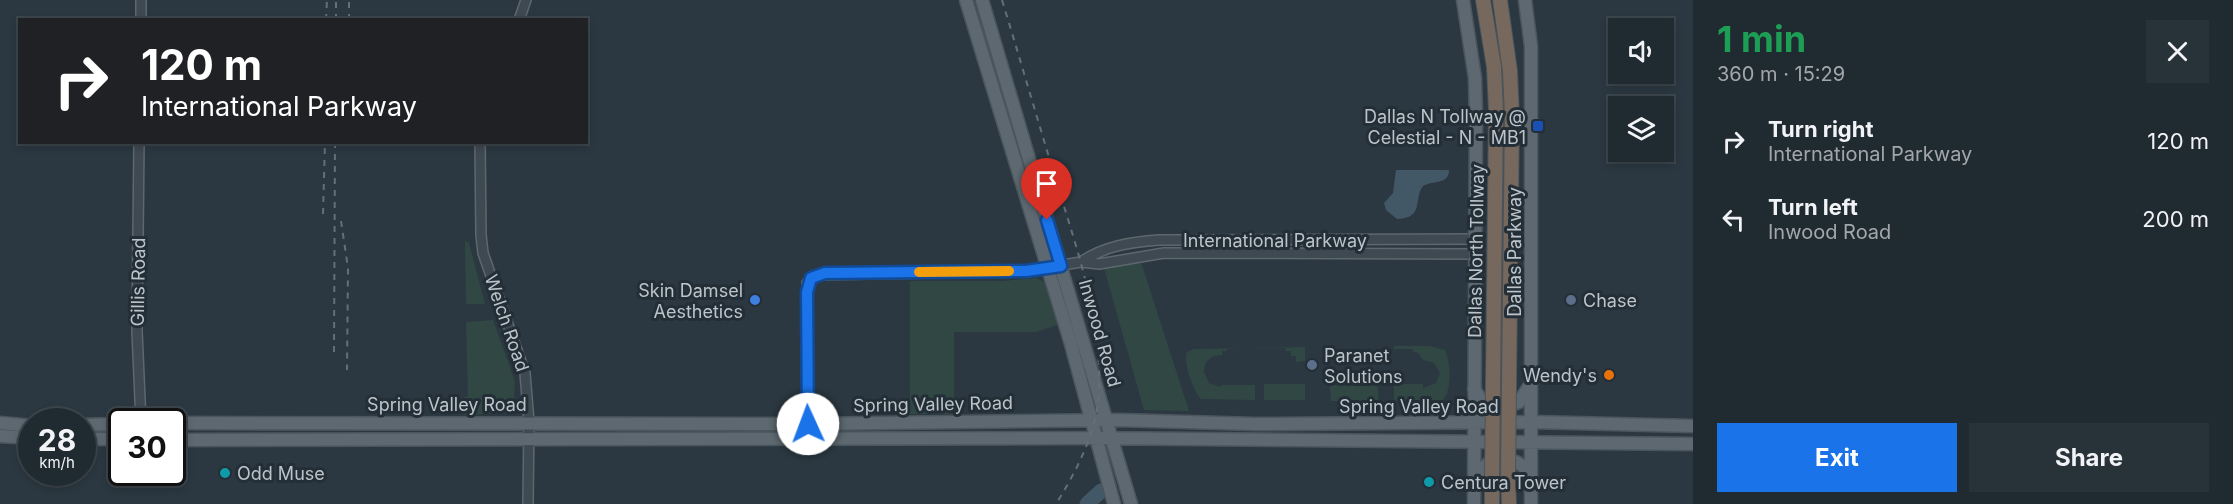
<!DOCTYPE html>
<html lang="en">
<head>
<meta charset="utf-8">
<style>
	body { margin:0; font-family:Inter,sans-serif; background:#283239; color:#f1f3f6; height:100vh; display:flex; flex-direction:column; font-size:22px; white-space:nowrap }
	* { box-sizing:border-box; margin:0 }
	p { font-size:20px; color:#a2a7ab }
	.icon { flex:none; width:33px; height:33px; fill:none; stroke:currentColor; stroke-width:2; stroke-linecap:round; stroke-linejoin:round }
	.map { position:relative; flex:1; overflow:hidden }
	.drawer { display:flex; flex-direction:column; background:#202a31; width:540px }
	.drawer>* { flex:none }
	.hud { position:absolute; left:18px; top:18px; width:570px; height:126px; border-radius:0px; box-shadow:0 3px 9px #0003,0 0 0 2px #3d464d; background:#202124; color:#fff; overflow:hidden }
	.buttons { position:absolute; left:1608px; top:18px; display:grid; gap:12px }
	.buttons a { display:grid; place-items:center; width:66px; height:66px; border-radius:0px; background:#202a31; box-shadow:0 3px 9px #0003,0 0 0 2px #3d464d; font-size:30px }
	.speed { position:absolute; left:18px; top:408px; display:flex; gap:12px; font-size:30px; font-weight:700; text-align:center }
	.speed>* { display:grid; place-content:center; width:78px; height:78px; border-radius:50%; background:#202a31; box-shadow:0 3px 9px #0003,0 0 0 2px #3d464d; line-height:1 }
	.speed small { font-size:15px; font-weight:400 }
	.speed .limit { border:3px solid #111; border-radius:9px; background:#fff; color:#111 }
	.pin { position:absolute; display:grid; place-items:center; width:51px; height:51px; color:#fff; margin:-62px -26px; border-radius:50% 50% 50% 0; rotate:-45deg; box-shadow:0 0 6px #0007 }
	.pin .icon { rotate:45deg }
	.me { position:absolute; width:66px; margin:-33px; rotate:358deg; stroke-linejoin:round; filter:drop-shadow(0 0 4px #0008) }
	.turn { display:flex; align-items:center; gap:21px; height:126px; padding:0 24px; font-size:27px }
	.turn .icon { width:78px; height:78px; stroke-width:2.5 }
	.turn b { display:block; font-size:42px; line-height:51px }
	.round { display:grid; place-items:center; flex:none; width:63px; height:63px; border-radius:0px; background:#283239 }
	.headline { display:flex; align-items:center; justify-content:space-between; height:102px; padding:0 24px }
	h1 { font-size:36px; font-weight:700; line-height:45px; color:#1e9e55 }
	.action { display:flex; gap:12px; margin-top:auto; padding:12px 24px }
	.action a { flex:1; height:69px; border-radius:0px; background:#1a73e8; color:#fff; font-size:24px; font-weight:700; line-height:69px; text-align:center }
	.action a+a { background:#283239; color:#f1f3f6 }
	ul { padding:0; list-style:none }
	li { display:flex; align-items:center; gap:18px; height:78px; padding:0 24px }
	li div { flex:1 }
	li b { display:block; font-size:22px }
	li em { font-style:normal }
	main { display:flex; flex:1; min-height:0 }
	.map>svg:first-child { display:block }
	.green { fill:#314744 }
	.water { fill:#435867 }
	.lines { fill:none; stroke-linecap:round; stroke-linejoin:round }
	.river { stroke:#435867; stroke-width:15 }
	.minor-casing { stroke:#5d676e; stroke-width:12 }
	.major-casing { stroke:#4b555d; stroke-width:15 }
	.highway-casing { stroke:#49545b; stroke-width:16 }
	.minor { stroke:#3f4951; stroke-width:9 }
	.major { stroke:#5d6870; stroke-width:12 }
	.highway { stroke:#76685d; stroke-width:14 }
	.rail { stroke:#637079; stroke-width:2; stroke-dasharray:6 6; stroke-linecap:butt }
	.highway-bridge-casing { stroke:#49545b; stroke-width:16; stroke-linecap:butt }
	.highway-bridge { stroke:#76685d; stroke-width:14 }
	.route-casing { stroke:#114b97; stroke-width:15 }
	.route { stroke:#1a73e8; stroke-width:10 }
	.slow { stroke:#f59e0b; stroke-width:10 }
	.transit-dot { fill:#1a4fb4; stroke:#232e36; stroke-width:2 }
	.shop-dot { fill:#3f7fe0; stroke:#232e36; stroke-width:2 }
	.service-dot { fill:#5c6f8a; stroke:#232e36; stroke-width:2 }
	.food-dot { fill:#e8710a; stroke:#232e36; stroke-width:2 }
	.culture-dot { fill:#0f9aa8; stroke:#232e36; stroke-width:2 }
	.labels { text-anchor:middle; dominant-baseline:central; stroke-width:6; stroke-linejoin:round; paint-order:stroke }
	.poi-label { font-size:18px; fill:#bcc4cb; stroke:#232e36; text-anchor:start }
	.street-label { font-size:18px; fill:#bcc4cb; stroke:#232e36 }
</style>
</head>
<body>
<main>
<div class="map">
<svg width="1693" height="504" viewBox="0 0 1693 504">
	<rect width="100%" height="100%" fill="#2b3841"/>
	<path class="green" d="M465,241L469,243L485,304H466Z
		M1137,262L1142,265L1189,411L1144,410L1104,268Z
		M1036,278L1047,283L1060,324L1036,332H954V414H910V281H1002Z
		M493,320L515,381L513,413L464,415L456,410L454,402L468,396L466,322Z
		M1394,346H1430L1445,350C1451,362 1452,390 1443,400L1394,401V384H1423V388L1436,383L1440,373L1434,363L1423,360L1418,353L1413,352V349H1394Z
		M1305,347V361L1296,362V356H1291V351H1286L1285,348H1227V351H1222V355C1211,355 1204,361 1204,372L1209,383L1220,387L1221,385H1255V400L1201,399C1193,390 1183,363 1187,352L1194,349Z
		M1264,384H1305V400H1264Z
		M1341,384H1378V401H1331L1330,386Z"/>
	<path class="water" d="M1396,170H1449C1449,185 1433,180 1423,186C1413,199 1425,218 1397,219L1386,210L1384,203L1393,193Z"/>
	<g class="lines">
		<path class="river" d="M1087,504L1101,491"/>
		<defs>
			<path id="minor" d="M141,20V0
				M519,20L526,0
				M139,142L137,331L141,422
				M480,142L481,235L483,253L525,373L529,422L528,504
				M1081,262C1104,246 1131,242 1159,240L1475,239
				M808,438L807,292V283L816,275L1026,271L1081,262L1099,264L1164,253L1475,254"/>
			<path id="major" d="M966,0L1071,344L1114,504
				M982,0L1131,504
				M1463,0L1475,78L1476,118L1474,504
				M1525,0L1531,46V504
				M1474,389L1484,404L1499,410L1519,402L1532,382
				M0,423L32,426
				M172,423L808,424L1118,420L1255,424L1532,422L1693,426
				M82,425L122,424
				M0,436L32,438
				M82,439H122
				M172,440L1089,438L1693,444
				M1477,480C1484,458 1506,453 1524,467L1530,481"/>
			<path id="highway" d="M1483,0L1494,67L1496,111L1493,384
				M1500,0L1510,71L1512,116L1509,385
				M1492,480V504
				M1508,480L1509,504"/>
		</defs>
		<use href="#minor" class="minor-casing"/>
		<use href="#major" class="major-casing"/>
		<use href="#highway" class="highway-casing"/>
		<use href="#minor" class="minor"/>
		<use href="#major" class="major"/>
		<use href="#highway" class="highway"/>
		<path class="rail" d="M1002,0C1021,62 1039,125 1058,187C1078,252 1102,322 1099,391C1097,432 1077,470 1056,504
			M326,20L327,0
			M336,20V0
			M349,20V0
			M323,214L325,142
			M341,221L348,268L347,370
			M334,352L335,142"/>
		<defs>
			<path id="highway-bridge" d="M1492,480L1493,384
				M1508,480L1509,385"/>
		</defs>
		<use href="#highway-bridge" class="highway-bridge-casing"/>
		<use href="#highway-bridge" class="highway-bridge"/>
	</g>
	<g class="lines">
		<defs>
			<path id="route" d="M808,424L807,292L811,278L825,273L1026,271L1061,266L1047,220"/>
		</defs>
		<use href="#route" class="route-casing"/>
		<use href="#route" class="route"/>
		<path class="slow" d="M919,272L1009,271"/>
	</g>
	<rect class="transit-dot" x="1532" y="120" width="12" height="12" rx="3"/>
	<circle class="shop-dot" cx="755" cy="300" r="6"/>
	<g class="service-dot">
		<circle cx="1571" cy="300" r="6"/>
		<circle cx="1312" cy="365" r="6"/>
	</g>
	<circle class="food-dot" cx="1609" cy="375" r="6"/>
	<g class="culture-dot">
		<circle cx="225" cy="473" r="6"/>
		<circle cx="1429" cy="482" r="6"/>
	</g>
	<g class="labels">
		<g class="poi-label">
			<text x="1526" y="116" text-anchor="end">Dallas N Tollway @<tspan x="1526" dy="21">Celestial - N - MB1</tspan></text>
			<text x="743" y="290" text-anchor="end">Skin Damsel<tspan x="743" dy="21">Aesthetics</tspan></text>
			<text x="1583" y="300">Chase</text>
			<text x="1324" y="355">Paranet<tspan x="1324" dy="21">Solutions</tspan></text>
			<text x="1597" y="375" text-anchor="end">Wendy's</text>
			<text x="237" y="473">Odd Muse</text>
			<text x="1441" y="482">Centura Tower</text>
		</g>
		<g class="street-label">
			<text x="1275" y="240">International Parkway</text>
			<text transform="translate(1476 251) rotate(-89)">Dallas North Tollway</text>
			<text transform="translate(1514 252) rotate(-90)">Dallas Parkway</text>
			<text transform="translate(138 282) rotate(-89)">Gillis Road</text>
			<text transform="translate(507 323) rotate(71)">Welch Road</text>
			<text transform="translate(1100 333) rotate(74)">Inwood Road</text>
			<text x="447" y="404">Spring Valley Road</text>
			<text transform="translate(933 404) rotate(-1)">Spring Valley Road</text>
			<text x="1419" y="406">Spring Valley Road</text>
		</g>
	</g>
</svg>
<div class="buttons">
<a><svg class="icon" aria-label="sound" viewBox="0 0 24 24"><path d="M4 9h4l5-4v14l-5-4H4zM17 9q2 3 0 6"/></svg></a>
<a><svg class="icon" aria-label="layers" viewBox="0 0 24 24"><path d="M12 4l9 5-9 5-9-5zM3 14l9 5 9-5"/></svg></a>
</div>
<div class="speed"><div>28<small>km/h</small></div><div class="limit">30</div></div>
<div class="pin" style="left:1047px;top:220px;background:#d93025"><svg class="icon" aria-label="arrive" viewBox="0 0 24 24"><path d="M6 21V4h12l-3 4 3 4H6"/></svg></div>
<svg class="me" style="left:808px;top:424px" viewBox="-20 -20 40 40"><circle r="19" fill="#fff"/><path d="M0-13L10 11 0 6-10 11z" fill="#1a73e8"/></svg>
<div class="hud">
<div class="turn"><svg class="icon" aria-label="right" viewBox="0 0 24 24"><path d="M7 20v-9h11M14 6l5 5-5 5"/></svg><div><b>120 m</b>International Parkway</div></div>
</div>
</div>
<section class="drawer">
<div class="headline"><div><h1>1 min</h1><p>360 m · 15:29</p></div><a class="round"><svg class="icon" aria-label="close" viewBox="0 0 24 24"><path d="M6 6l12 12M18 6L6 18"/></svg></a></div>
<ul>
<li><svg class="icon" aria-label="right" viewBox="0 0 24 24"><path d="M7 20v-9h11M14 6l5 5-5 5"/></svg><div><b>Turn right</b><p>International Parkway</p></div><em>120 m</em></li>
<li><svg class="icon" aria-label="left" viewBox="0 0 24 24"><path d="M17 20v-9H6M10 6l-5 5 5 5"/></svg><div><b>Turn left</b><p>Inwood Road</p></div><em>200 m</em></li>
</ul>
<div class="action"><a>Exit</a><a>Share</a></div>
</section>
</main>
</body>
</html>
